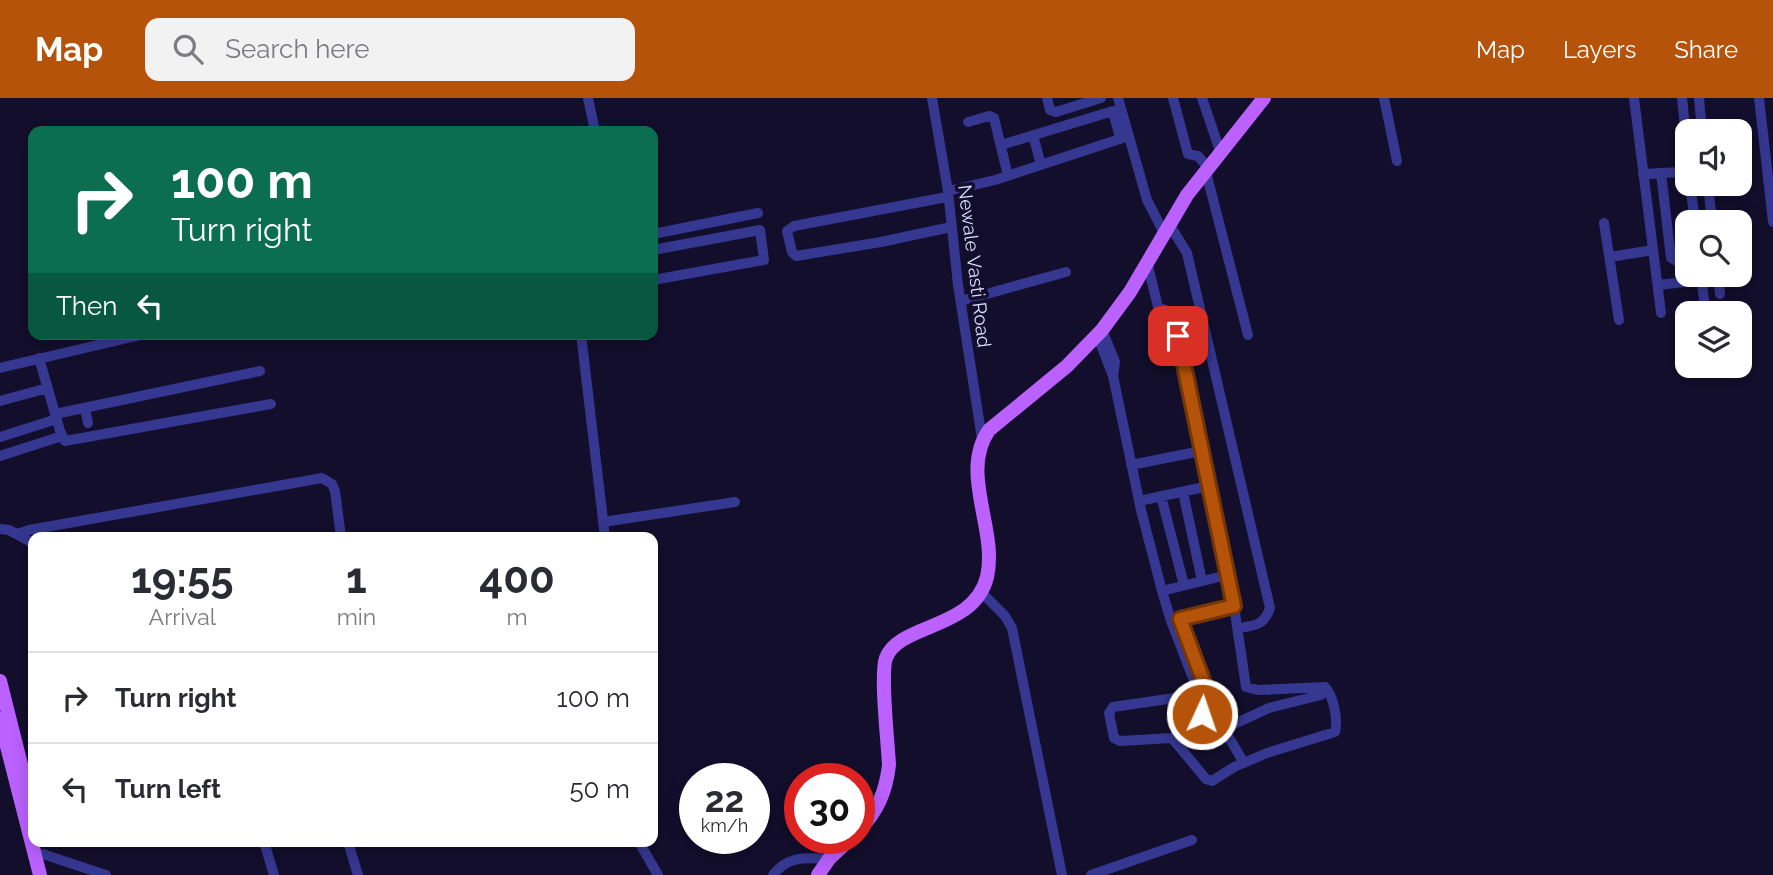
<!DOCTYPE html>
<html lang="en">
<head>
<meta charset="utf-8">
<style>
	body { margin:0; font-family:Raleway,sans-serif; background:#f2f2f3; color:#2b2b33; height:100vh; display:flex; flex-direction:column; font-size:26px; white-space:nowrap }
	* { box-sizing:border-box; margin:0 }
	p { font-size:23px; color:#7c7c81 }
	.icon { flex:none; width:38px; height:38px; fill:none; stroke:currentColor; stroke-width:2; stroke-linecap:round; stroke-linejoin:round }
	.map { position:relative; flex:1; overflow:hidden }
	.side { position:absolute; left:28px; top:434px; width:630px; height:315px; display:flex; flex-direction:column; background:#fff; border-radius:14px; box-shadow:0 4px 18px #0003 }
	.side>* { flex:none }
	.hud { position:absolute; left:28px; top:28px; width:630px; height:214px; border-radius:14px; box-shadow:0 4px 18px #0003; background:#0b6e4f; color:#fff; overflow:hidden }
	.buttons { position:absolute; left:1675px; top:21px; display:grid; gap:14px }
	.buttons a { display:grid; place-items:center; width:77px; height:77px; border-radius:14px; background:#fff; box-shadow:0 4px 18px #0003; font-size:35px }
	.speed { position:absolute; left:679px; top:665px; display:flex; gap:14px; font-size:35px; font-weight:700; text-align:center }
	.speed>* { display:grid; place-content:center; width:91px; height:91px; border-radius:50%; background:#fff; box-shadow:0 4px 18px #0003; line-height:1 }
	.speed small { font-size:18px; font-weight:400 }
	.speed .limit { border:10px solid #d22; background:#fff; color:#111 }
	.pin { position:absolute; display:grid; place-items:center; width:60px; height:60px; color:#fff; margin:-30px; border-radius:14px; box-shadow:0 4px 10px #0006 }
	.me { position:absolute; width:77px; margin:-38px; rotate:3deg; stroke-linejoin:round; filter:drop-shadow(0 0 5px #0008) }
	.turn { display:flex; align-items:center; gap:24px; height:147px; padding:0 28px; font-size:32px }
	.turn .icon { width:91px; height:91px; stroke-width:2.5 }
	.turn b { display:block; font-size:49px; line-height:60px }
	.then { display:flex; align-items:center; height:66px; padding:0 28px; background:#0003; gap:14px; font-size:26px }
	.eta { display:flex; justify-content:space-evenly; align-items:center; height:119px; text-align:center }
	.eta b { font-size:42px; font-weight:700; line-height:49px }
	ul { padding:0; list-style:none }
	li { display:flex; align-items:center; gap:21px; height:91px; padding:0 28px; border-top:2px solid #e1e1e2 }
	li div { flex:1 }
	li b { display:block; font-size:26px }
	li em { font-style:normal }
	header { display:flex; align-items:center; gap:42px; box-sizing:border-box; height:98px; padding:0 35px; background:#b45309; color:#fff }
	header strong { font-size:33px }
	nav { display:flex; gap:38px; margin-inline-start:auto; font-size:24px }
	.search { width:490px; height:63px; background:#f2f2f3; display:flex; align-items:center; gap:18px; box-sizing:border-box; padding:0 24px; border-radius:14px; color:#7c7c81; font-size:26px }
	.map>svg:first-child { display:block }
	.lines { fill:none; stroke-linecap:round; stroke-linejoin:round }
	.minor { stroke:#353790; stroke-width:10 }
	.major { stroke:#bb61ff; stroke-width:14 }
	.route-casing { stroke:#753606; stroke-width:18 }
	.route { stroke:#b45309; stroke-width:12 }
	.labels { text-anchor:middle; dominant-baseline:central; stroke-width:7; stroke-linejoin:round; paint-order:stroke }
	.street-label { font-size:19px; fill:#dcdaff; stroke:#120e2c }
</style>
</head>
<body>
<header>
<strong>Map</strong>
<div class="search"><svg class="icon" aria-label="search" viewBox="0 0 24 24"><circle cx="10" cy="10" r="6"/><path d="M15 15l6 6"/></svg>Search here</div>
<nav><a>Map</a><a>Layers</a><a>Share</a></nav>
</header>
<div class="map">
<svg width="1773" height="777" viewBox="0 0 1773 777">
	<rect width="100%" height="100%" fill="#120e2c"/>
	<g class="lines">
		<path class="minor" d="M588,0L595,33
			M932,0L948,93L958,187L982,341
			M1047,0L1050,12L1056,14L1101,0
			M1118,0L1147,102L1164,135
			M1173,0L1188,56L1198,58L1209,71
			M1202,0L1221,56
			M1384,0L1397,63
			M1634,0L1661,215
			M1682,0L1687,48
			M1699,0L1702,33
			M1759,0L1773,124
			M968,24L989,18L994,20L1008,78
			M1033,37L1041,67
			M1001,47L1113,13L1120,40
			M1206,74L1248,237
			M1661,75L1671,160L1677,163L1687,161
			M1643,76L1681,74L1687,77
			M1690,86L1695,124
			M1708,86L1712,124
			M948,93L995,82L1129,38
			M947,99L794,128L787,133L792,154L796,158L881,144L951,129
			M1604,125L1619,222
			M1169,126L1187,155L1270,510C1265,524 1259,527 1245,529
			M653,136L758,115
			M653,152L760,132L764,162L653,182
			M1610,159L1653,152
			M1147,164L1158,209L1173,215L1201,353
			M1701,177L1704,202
			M1718,177L1720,196
			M1658,187L1702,182
			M961,203L1066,174
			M1102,232L1115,264L1113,278
			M581,236L605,439
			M1097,237L1113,278L1141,412L1162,493L1171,523L1198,593L1195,597L1113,609L1109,615L1114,640L1120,643L1172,640L1206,681L1212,683L1234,669L1267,655L1335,634C1338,623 1334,598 1325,589L1258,592L1246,589L1234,508
			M39,260L60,333L65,343L271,306
			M0,270L145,236
			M0,303L48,290
			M85,310L88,325
			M55,316L260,273
			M0,339L57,321
			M0,358L62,338
			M1131,367L1201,353L1234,508L1171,523
			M1183,394L1202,483
			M1161,398L1184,487
			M1139,403L1209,388
			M603,424L735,404
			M0,431L9,432L33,445
			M17,436L29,432L322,380L332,386L335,393L341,439
			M1162,493L1227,477
			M981,494L1005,518L1012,530L1062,777
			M1180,521L1209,598L1208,603L1200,613L1216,632H1221L1269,610L1321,597
			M1224,631L1244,665
			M264,744L274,777
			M348,744L358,777
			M639,744L658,777
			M43,756L106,777
			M773,777C788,757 807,760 829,761
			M1091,777L1192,742"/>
		<path class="major" d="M0,583L33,714
			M0,621L40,777
			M859,732C878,713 886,693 889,667C888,645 880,576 886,560C899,525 974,532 987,479C998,431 959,375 989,332L1067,268L1102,232L1130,194L1187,97L1264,0
			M818,777L829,761L851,740"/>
	</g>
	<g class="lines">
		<defs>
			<path id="route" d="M1178,238L1234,508L1180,521L1209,598L1208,603L1200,613L1202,616"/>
		</defs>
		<use href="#route" class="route-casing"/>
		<use href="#route" class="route"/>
	</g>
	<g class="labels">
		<g class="street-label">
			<text transform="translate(975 168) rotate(83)">Newale Vasti Road</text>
		</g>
	</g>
</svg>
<div class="buttons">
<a><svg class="icon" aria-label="sound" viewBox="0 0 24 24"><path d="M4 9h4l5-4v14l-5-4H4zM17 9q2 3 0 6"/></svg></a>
<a><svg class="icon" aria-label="search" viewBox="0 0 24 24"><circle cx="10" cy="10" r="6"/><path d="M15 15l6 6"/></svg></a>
<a><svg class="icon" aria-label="layers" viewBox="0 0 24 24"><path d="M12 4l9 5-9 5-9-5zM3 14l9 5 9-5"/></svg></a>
</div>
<div class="speed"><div>22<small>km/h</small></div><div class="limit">30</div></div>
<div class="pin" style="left:1178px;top:238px;background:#d93025"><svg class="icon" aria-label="arrive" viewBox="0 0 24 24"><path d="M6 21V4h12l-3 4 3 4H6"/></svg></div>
<svg class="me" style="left:1202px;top:616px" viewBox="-20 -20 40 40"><circle r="17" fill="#b45309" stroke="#fff" stroke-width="3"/><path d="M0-11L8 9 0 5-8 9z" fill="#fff"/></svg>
<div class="hud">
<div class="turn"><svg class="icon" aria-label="right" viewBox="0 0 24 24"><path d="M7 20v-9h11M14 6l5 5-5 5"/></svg><div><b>100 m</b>Turn right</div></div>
<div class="then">Then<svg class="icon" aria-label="left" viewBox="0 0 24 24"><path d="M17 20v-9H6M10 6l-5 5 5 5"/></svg></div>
</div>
<section class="side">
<div class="eta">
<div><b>19:55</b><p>Arrival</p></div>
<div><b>1</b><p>min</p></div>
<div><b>400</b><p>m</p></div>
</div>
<ul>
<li><svg class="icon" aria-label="right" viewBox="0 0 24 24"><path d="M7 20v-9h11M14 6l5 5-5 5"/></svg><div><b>Turn right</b></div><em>100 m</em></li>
<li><svg class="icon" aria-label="left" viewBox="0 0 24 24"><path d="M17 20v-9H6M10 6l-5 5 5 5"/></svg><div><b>Turn left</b></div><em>50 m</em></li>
</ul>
</section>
</div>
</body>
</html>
